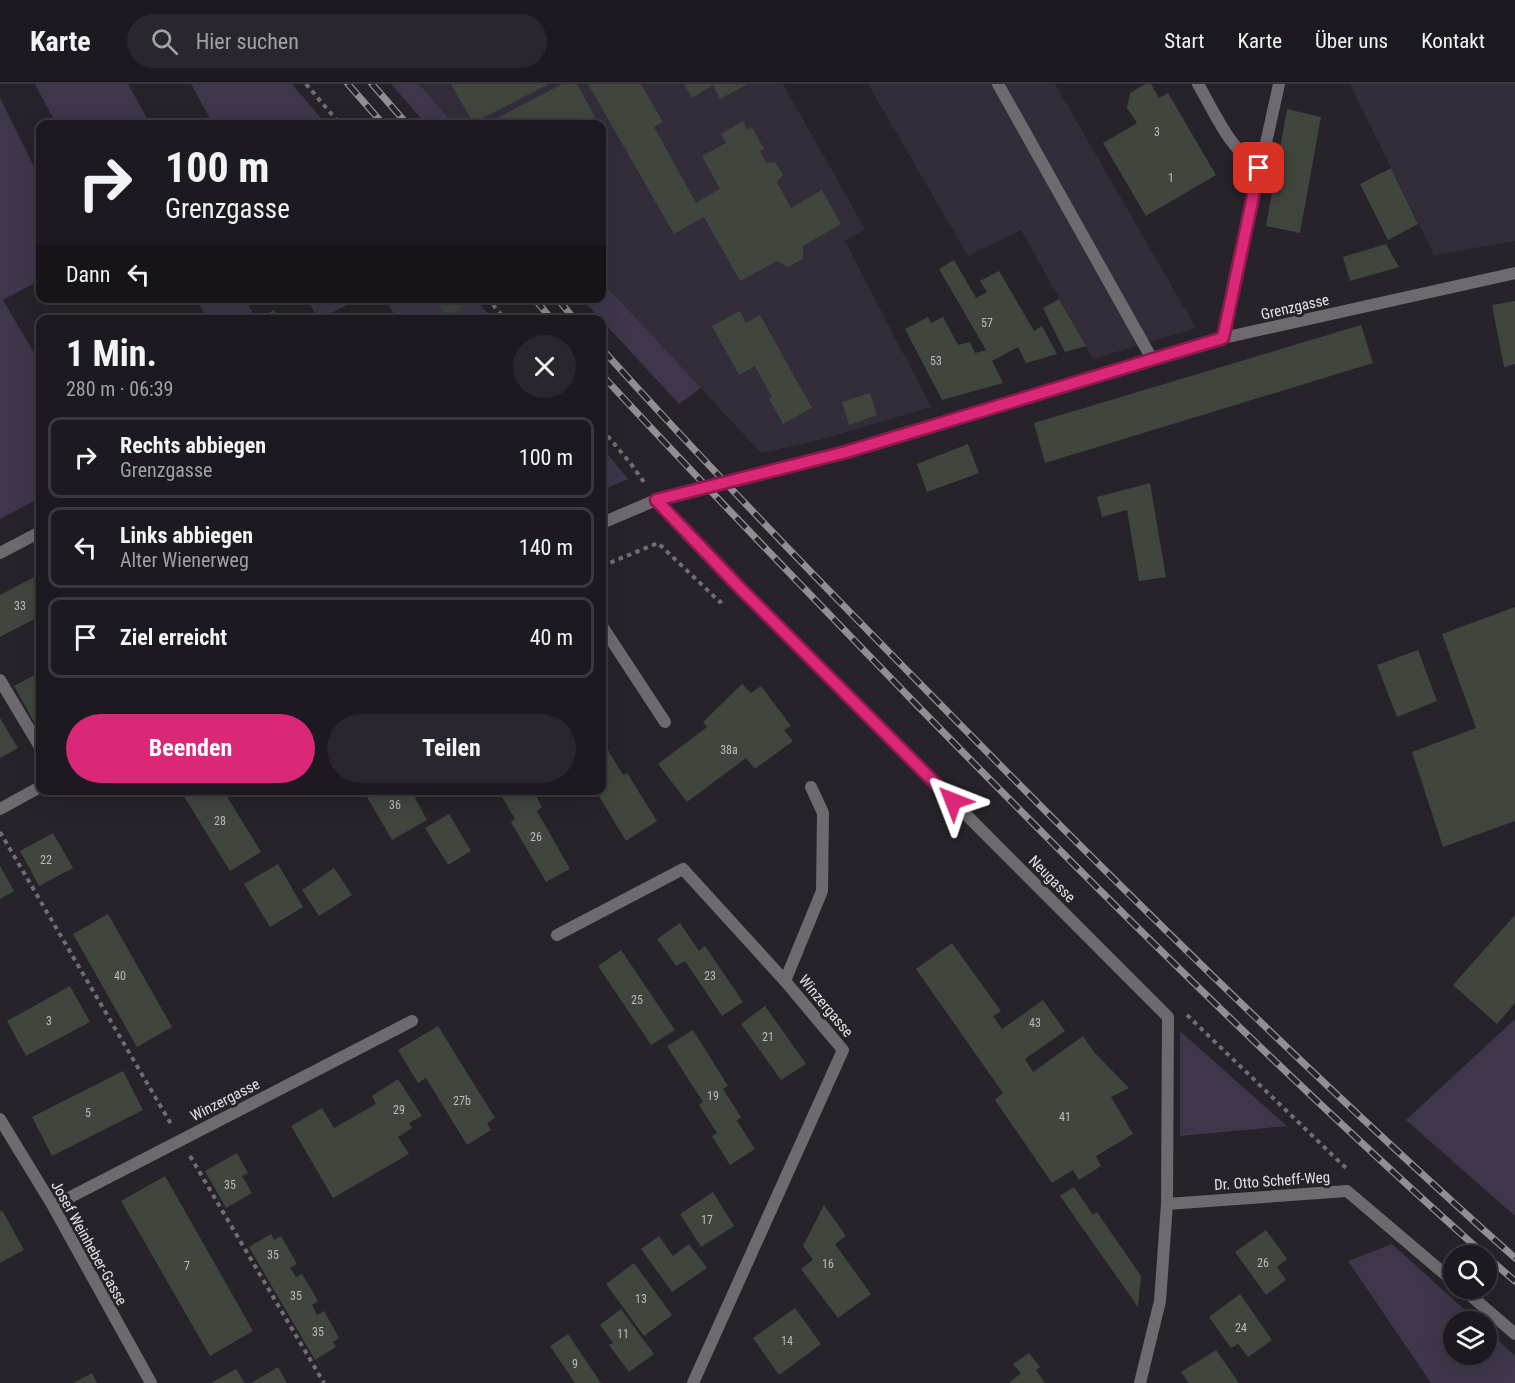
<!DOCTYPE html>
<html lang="de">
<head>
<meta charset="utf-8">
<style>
	body { margin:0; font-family:"Roboto Condensed",sans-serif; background:#29272d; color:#f1f3f6; height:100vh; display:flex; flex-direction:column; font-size:22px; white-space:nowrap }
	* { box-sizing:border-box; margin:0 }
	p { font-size:20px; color:#a0a1a5 }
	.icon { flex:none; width:33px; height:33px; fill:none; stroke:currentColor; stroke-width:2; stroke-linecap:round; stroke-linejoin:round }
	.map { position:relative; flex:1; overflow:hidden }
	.sheet { position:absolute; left:36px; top:231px; width:570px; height:480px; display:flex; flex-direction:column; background:#1c1a20; border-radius:12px; box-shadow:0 6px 24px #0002,0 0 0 2px #3a383e }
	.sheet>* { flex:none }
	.guide { position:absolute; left:36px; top:36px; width:570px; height:183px; border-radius:12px; box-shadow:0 6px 24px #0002,0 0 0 2px #3a383e; background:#1c1a20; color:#f1f3f6; overflow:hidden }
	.tools { position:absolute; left:1443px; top:1161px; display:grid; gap:12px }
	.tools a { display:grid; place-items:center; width:54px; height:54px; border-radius:50%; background:#1c1a20; box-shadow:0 6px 24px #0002,0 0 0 2px #3a383e; font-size:30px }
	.pin { position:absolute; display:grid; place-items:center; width:51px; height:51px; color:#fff; margin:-26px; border-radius:12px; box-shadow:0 3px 9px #0006 }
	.me { position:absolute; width:66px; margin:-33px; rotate:315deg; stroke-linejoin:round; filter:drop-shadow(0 0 4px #0008) }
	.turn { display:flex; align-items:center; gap:21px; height:126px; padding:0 30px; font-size:27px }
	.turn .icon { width:78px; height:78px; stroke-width:2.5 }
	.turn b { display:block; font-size:42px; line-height:51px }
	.then { display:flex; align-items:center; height:57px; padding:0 30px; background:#0003; gap:12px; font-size:22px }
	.round { display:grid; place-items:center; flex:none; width:63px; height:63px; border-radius:32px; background:#29272d }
	.overview { display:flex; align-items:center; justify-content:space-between; height:102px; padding:0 30px }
	h1 { font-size:36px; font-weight:700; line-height:45px }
	.cta { display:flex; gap:12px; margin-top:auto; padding:12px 30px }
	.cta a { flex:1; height:69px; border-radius:36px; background:#db2777; color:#fff; font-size:24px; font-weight:700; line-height:69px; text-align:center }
	.cta a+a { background:#29272d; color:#f1f3f6 }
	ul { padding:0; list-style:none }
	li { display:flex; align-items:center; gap:18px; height:81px; margin:0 12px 9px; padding:0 18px; border:3px solid #3a383e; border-radius:12px }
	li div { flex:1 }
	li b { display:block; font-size:22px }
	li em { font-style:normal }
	header { display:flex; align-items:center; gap:36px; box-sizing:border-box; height:84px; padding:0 30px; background:#1c1a20; border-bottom:2px solid #3a383e }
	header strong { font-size:28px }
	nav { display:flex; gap:33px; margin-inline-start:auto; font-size:21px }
	.search { width:420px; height:54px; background:#29272d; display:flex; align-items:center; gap:15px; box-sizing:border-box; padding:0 21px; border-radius:33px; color:#a0a1a5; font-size:22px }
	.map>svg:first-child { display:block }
	.built { fill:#322d39 }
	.green { fill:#3f364b }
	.building { fill:#40453e }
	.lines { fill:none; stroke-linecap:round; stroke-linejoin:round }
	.path { stroke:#706d73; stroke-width:4; stroke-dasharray:4.5 4.5; stroke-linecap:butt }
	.service { stroke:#6d6b6f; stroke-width:12 }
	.minor { stroke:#6d6b6f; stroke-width:12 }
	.tertiary { stroke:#6d6b6f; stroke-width:12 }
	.rail-casing { stroke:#918e94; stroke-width:7 }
	.rail { stroke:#26232a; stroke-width:4.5; stroke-dasharray:14; stroke-linecap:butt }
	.route-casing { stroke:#8e194d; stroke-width:15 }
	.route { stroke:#db2777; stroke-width:10 }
	.labels { text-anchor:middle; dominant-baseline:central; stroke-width:6; stroke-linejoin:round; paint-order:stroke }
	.number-label { font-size:12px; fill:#bababc }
	.street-label { font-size:15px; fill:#e3e1e6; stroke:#26232a }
</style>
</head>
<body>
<header>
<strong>Karte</strong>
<div class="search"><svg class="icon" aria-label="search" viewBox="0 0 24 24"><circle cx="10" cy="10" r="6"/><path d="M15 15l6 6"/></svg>Hier suchen</div>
<nav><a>Start</a><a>Karte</a><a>Über uns</a><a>Kontakt</a></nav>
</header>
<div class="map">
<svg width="1515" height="1299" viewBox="0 0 1515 1299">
	<rect width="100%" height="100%" fill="#26232a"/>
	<path class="built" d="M419,0H783L865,145L845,157L931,323L816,357L761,369L602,198V40H454Z
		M868,0H1055L1196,244L1093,275L1021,146L968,172Z
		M1350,0H1515V157L1434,171Z"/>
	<path class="green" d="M35,0H128L150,40H56Z
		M191,0H292L326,40H213Z
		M391,0H419L454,40H426Z
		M0,14L40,95V196L3,216L40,279V414L0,435Z
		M602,198L701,304L679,320L582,215L602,214Z
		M196,215H245L256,235H207Z
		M307,215H360L318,235Z
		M385,215H475L493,235H397Z
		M602,363L628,395L602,406Z
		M1515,935V1132L1406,1036Z
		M1180,947L1287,1042L1180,1052Z
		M1392,1160L1477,1237L1454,1238V1270H1486L1487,1246L1515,1272V1299H1431L1348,1177Z"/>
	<path class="building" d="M451,0H549L473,39Z
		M562,0H577L596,35L586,40H486Z
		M588,0H641L663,38L654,43L696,119L720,105L702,72L726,59L721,50L743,37L747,46L752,43L764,65L760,67L766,79L775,78L783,91L777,98L791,124L822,106L841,140L803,162V175L788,183L777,177L740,197L704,133L674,150Z
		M684,0H748L720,15L713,1L692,14Z
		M1145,0H1151L1159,14L1168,9L1216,91L1146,132L1103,59L1137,39L1127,24L1130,9Z
		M1287,25L1321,33L1300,149L1266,142Z
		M1391,84L1418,140L1388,156L1360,100Z
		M1386,160L1399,183L1350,197L1343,173Z
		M954,176L976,214L987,208L980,197L999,187L1034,247L1042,242L1057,270L1026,279L1018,263L992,277L1003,299L942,316L905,245L928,233L931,239L943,233L958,261L970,258L975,269L986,266L939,185Z
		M434,214H460L465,222L447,234Z
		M1059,215L1086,262L1065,268L1043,224Z
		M1515,217V280L1504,283L1492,221Z
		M274,226L279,236H262L261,233Z
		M740,227L746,239L760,231L812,324L783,340L769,315L772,313L755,282L739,291L712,242Z
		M1361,241L1373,279L1045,379L1034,339Z
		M870,309L877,331L849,341L842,318Z
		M968,360L979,389L927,408L917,380Z
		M1150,399L1166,493L1139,497L1127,426L1102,433L1097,413Z
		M40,490V532L0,553V511Z
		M1515,523V737L1443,763L1412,668L1476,644L1442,550Z
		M1418,566L1437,617L1397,633L1377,581Z
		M40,588V637L35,640L14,602Z
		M742,600L751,609L761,602L791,642L784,646L793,657L755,685L746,674L687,718L658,680L707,643L703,638Z
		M0,634L18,664L0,674Z
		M602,656L623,691L627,689L657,737L626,757L597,709L590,713L585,706H602Z
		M180,706H223L261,768L230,787Z
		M363,706H411L427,736L392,756Z
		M498,706H533L542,723L537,727L570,785L546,798L511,738L515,735Z
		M449,730L471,767L448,781L425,744Z
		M53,749L73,784L39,802L20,767Z
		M278,780L303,823L270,843L244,800Z
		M0,782L14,807L0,815Z
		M334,784L352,811L319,832L302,806Z
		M108,830L172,943L137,963L73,850Z
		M1515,831V919L1497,940L1453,901Z
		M680,839L699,867L705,862L743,918L722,932L685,877L676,882L657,855Z
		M952,859L1001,927L993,932L1002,945L1043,916L1065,947L1025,975L1033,988L1083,952L1094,968L1129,1004L1111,1013L1133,1050L1096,1072L1101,1082L1079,1096L1073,1086L1052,1099L995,1016L1003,1009L916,885Z
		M621,866L675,946L651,961L598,882Z
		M70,902L90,938L26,972L7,937Z
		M765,922L806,980L781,996L741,940Z
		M438,942L495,1034L487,1039L491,1046L467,1061L426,994L418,999L398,966Z
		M693,946L728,1002L723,1005L741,1033L737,1037L755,1065L730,1081L712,1052L717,1049L699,1021L703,1018L667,962Z
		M123,987L143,1026L52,1072L32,1033Z
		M398,995L422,1032L409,1039L412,1044L398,1053L409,1070L333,1114L291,1042L322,1024L334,1044L376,1020L372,1012Z
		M237,1069L248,1089L242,1092L252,1109L226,1124L205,1087Z
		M165,1092L253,1247L210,1272L121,1117Z
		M1074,1103L1093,1131L1097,1128L1141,1192L1138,1223L1060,1112Z
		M713,1108L734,1142L701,1163L680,1130Z
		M824,1121L846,1152L835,1160L871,1210L838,1234L801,1185L813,1176L803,1162Z
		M2,1126L24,1166L0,1179V1128Z
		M1266,1146L1287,1175L1277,1183L1286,1196L1266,1211L1235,1168Z
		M271,1150L274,1156L281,1152L297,1180L290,1184L296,1193L302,1190L318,1217L312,1221L317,1231L324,1227L339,1254L333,1258L336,1263L315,1276L249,1163Z
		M659,1152L673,1172L689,1160L707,1184L672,1208L641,1165Z
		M634,1179L672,1231L644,1252L606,1200Z
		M1240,1210L1272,1256L1248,1273L1238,1260L1231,1264L1209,1233Z
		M795,1224L821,1260L779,1291L753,1254Z
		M621,1225L654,1270L629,1288L609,1261L613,1259L600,1241Z
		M568,1250L601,1299H575L550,1262Z
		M1216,1266L1239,1299H1189L1181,1288Z
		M1029,1269L1040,1283L1036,1286L1045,1299H1009L1021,1289L1013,1280Z
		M278,1283L287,1299H251Z
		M236,1285L245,1299H211Z
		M92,1289L97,1299H73Z"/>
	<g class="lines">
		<path class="path" d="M306,0L340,40
			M487,214L506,236
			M602,345L631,380L646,401
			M602,482L658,459L720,518L724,515
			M0,748L171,1040
			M1187,931L1348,1086
			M190,1072L324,1299"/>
		<path class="service" d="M998,0L1152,275
			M1198,0C1215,29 1230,66 1259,84
			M0,469L40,448
			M602,542L665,638
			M0,596L40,663
			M785,897L822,807L823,729L811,703"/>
		<path class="minor" d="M1223,254L1279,0
			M656,416L738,502L1168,933L1167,1120L1160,1217L1140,1299
			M557,851L683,785L785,897L843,966L693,1299
			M0,1035L53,1122L151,1299
			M1167,1120L1347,1107L1454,1198
			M53,1122L412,937
			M1462,1204L1515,1250"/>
		<path class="tertiary" d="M602,439L656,416L846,368L1223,254L1515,189
			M0,725L40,703"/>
		<defs>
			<path id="rail" d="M348,0L383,40
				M372,0L407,40
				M534,214L552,236
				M557,214L575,236
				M602,265C709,384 820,498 932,612C1121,805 1313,994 1515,1174
				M602,291C702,400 806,506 909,613C1096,805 1286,994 1486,1172
				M1486,1172L1515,1197"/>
		</defs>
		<use href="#rail" class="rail-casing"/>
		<use href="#rail" class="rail"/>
	</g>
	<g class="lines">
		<defs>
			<path id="route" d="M953,717L738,502L656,416L846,368L1223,254L1259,84"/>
		</defs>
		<use href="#route" class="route-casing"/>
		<use href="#route" class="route"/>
	</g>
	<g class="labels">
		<g class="number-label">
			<text x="1157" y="48">3</text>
			<text x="1171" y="94">1</text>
			<text x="987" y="239">57</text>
			<text x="936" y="277">53</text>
			<text x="20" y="522">33</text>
			<text x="729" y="666">38a</text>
			<text x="395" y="721">36</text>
			<text x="220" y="737">28</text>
			<text x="536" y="753">26</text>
			<text x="46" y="776">22</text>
			<text x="120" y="892">40</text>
			<text x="710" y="892">23</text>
			<text x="637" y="916">25</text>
			<text x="49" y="937">3</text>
			<text x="1035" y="939">43</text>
			<text x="768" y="953">21</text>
			<text x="713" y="1012">19</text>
			<text x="462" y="1017">27b</text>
			<text x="399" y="1026">29</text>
			<text x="88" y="1029">5</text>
			<text x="1065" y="1033">41</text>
			<text x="230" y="1101">35</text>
			<text x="707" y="1136">17</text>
			<text x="273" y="1171">35</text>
			<text x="1263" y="1179">26</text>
			<text x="828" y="1180">16</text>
			<text x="187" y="1182">7</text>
			<text x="296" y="1212">35</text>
			<text x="641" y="1215">13</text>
			<text x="1241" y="1244">24</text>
			<text x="318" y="1248">35</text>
			<text x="623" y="1250">11</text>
			<text x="787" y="1257">14</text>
			<text x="575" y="1280">9</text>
		</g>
		<g class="street-label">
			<text transform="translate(1295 223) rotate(-13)">Grenzgasse</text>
			<text transform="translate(1052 795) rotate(45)">Neugasse</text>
			<text transform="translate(826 922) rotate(50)">Winzergasse</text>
			<text transform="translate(225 1016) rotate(-27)">Winzergasse</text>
			<text transform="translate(1272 1097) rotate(-4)">Dr. Otto Scheff-Weg</text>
			<text transform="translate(89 1159) rotate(61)">Josef Weinheber-Gasse</text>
		</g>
	</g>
</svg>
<div class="tools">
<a><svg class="icon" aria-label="search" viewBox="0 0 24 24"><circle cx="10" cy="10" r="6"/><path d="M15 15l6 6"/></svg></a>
<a><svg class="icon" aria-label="layers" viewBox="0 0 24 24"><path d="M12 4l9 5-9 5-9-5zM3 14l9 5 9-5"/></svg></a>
</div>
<div class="pin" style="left:1259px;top:84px;background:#d93025"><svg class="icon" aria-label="arrive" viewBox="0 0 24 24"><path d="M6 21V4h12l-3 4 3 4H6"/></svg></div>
<svg class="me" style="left:953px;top:717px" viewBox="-20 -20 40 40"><path d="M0-17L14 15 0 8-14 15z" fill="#db2777" stroke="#fff" stroke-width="4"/></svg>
<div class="guide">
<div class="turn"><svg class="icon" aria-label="right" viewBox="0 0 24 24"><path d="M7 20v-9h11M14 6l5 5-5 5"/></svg><div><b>100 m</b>Grenzgasse</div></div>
<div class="then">Dann<svg class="icon" aria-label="left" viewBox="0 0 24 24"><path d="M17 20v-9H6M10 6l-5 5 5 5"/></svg></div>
</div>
<section class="sheet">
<div class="overview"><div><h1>1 Min.</h1><p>280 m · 06:39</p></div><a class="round"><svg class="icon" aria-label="close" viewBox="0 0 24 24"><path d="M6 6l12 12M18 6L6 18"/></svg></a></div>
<ul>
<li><svg class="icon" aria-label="right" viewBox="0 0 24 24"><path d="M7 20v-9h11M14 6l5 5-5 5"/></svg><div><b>Rechts abbiegen</b><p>Grenzgasse</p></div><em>100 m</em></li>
<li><svg class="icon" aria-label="left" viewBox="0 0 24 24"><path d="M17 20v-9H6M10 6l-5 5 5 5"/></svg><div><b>Links abbiegen</b><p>Alter Wienerweg</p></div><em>140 m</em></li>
<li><svg class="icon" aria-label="arrive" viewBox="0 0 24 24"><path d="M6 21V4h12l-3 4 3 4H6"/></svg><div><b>Ziel erreicht</b></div><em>40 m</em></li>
</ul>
<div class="cta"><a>Beenden</a><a>Teilen</a></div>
</section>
</div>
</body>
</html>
